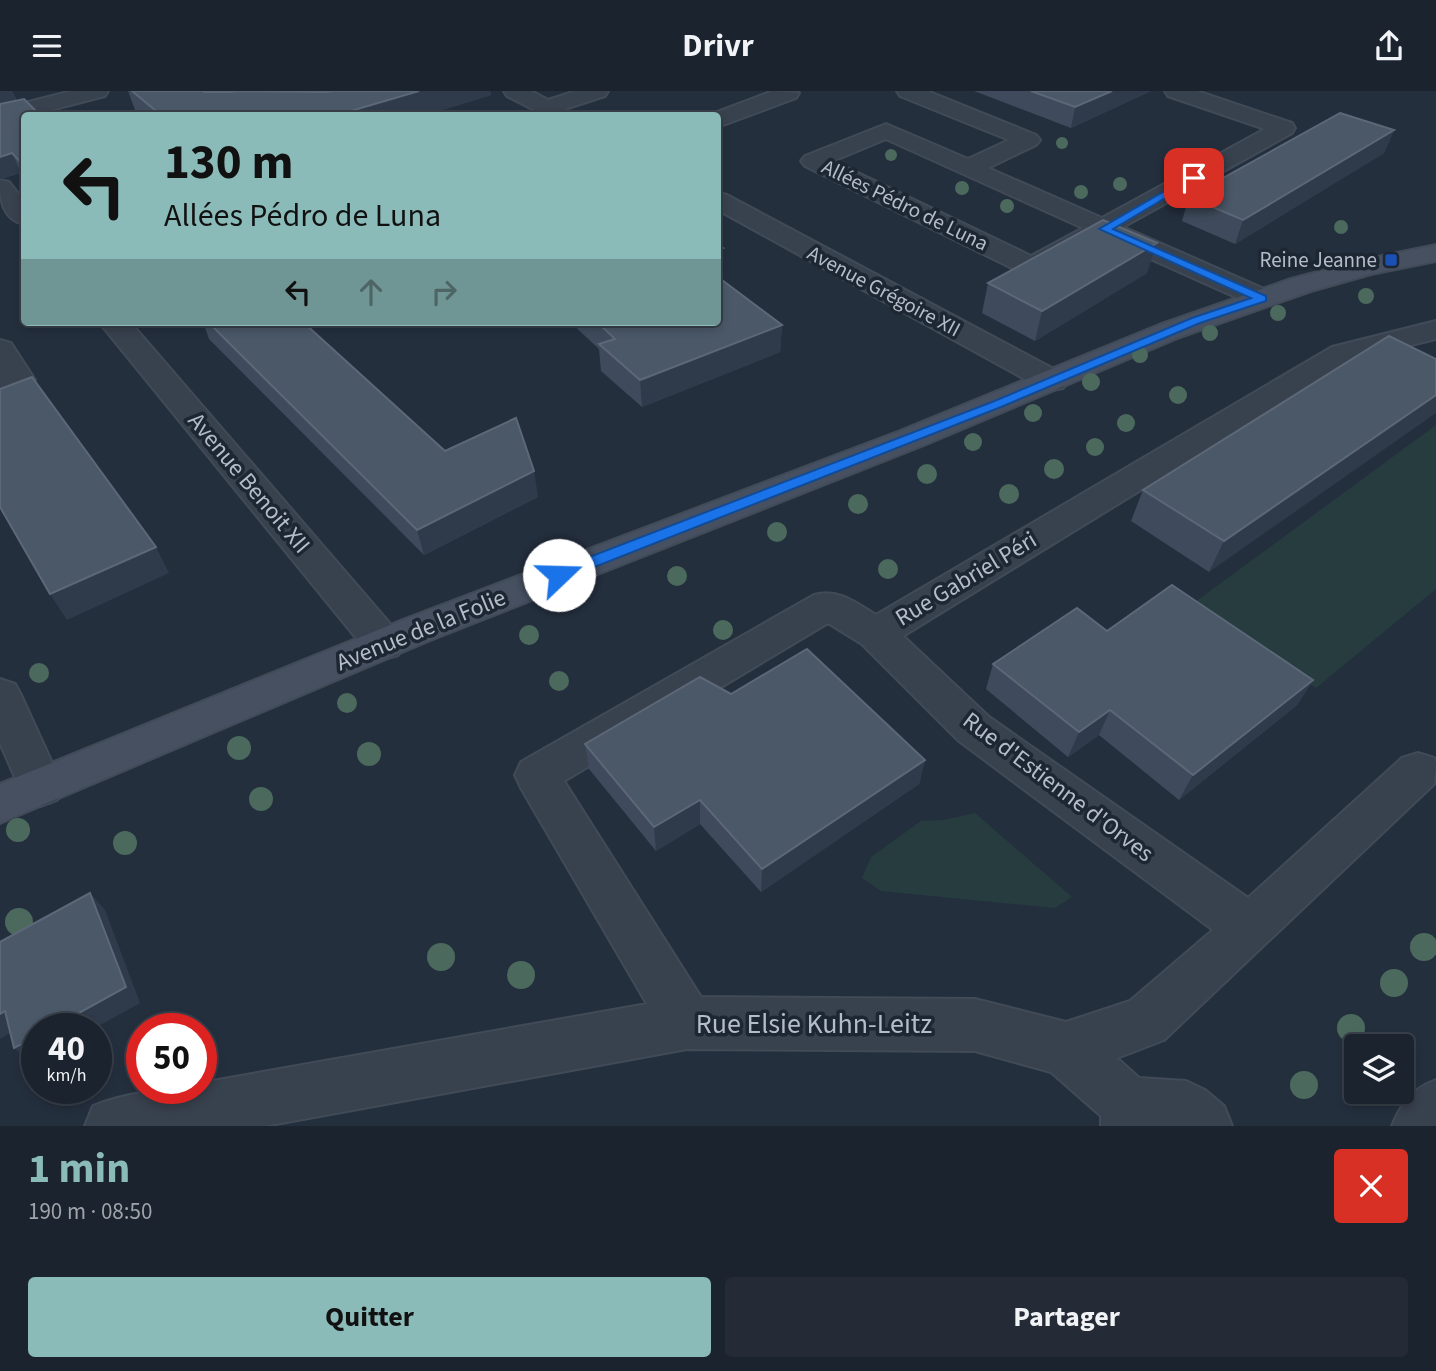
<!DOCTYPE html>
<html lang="fr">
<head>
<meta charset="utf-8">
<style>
	body { margin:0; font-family:"Source Sans 3",sans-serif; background:#242b36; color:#f1f3f6; height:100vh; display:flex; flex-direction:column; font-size:26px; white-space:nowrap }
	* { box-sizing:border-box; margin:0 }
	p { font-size:23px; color:#a0a4aa }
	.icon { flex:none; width:38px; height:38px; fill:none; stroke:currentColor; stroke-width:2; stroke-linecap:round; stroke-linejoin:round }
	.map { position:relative; height:1035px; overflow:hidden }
	.drawer { display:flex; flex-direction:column; background:#1b232e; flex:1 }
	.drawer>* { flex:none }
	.top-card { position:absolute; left:21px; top:21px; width:700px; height:214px; border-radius:7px; box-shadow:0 4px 10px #0003,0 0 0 2px #39404a; background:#8bbbb9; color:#111; overflow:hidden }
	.buttons { position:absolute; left:1344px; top:943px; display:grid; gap:14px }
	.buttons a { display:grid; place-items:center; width:70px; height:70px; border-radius:7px; background:#1b232e; box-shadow:0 4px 10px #0003,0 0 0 2px #39404a; font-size:35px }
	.speed { position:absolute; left:21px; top:922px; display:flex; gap:14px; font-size:35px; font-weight:700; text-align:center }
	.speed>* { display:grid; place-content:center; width:91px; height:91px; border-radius:50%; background:#1b232e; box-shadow:0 4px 10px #0003,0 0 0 2px #39404a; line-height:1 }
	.speed small { font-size:18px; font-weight:400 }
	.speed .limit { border:10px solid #d22; background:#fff; color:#111 }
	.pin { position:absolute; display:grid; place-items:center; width:60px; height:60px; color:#fff; margin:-30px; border-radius:14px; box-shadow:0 4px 10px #0006 }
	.me { position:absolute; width:77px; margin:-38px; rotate:69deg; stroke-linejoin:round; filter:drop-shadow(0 0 5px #0008) }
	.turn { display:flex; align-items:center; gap:24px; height:147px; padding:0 28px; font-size:32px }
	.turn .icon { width:91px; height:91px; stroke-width:2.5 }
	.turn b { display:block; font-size:49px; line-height:60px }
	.lanes { display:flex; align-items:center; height:66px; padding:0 28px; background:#0003; justify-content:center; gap:35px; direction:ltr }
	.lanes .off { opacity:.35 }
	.round { display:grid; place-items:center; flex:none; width:74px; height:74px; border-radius:7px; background:#242b36 }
	.overview { display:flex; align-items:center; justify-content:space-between; height:119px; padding:0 28px }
	h1 { font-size:42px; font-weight:700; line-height:52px; color:#8bbbb9 }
	.action { display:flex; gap:14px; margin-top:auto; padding:14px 28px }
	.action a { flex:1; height:80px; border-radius:7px; background:#8bbbb9; color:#111; font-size:28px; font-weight:700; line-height:80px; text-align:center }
	.action a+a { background:#242b36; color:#f1f3f6 }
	header { display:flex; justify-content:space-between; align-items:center; height:91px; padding:0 28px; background:#1b232e; font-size:32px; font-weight:700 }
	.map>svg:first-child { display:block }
	.green { fill:#263c3f }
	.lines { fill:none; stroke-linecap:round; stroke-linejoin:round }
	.minor-casing { stroke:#414a57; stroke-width:4 }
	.secondary-casing { stroke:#414a57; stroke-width:4 }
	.minor { fill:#38414e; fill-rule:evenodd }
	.secondary { fill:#465061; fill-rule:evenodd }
	.tree { fill:#4b6a5d }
	.wall { fill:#3f4b5c }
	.shaded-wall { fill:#2f3b4b }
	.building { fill:#4b5868; stroke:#5c6777; stroke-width:2 }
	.route { fill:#1a73e8; stroke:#114b97; stroke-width:2 }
	.transit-dot { fill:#1a4fb4; stroke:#1d2633; stroke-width:2.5 }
	.labels { text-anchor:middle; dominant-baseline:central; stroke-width:7; stroke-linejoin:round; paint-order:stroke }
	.far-street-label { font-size:21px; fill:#b4bcc9; stroke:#1d2633 }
	.far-poi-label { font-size:21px; fill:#b4bcc9; stroke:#1d2633; text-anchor:end }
	.street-label { font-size:24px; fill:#b4bcc9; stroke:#1d2633 }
	.near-street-label { font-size:28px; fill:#b4bcc9; stroke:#1d2633 }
</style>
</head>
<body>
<header><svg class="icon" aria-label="menu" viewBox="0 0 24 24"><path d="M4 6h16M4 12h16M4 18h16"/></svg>Drivr<svg class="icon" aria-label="share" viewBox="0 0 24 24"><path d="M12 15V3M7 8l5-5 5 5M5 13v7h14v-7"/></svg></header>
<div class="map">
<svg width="1436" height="1035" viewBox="0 0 1436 1035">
	<rect width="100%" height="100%" fill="#242f3e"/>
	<path class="green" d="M1436,334V498L1316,597L1191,514Z
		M975,722L1072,806L1055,817L881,800L862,787L871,766L921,730L944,729Z"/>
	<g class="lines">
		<defs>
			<path id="minor" d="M72,0H108L105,5L0,32V18Z
				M504,0H531L548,9L576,0H608L605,5L565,18L571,24H544L507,5Z
				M773,0L799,2L796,7L726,33L718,35V24H709Z
				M897,0H927L1036,44L1040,49L1036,54L988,77L1102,127L1265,38L1168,5L1165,0H1197L1292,32L1295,37L1292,42L1123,136L1271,201L1275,207L1271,213L1261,215L1251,213L1104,147L1042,182L1032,184L1022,182L805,75L801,70L805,65L886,33L968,68L1009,49L900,5ZM886,48L1083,137L1031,165L833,70Z
				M0,89L9,91L24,110V133C2,128 0,108 0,89Z
				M718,102L727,104L1063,283L1067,290L1063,297L1052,299L1041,297L718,119Z
				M1436,230V248L1354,268L903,545L989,626L1248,807L1402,667L1418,662L1434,667L1436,672L1434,693L1164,949L1117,967L1139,987L1186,990L1205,999L1224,1015L1232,1035H1101V1025L1051,981L975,960L687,958L265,1035H85L93,1015C128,1001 164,998 201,998V992L647,913L521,697L515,684L521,671L814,504C838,497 856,512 876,524L1332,256ZM828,532L862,553L959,650L1213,839L1130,910L1066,931L975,908L701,906L564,690Z
				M99,231H130L398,542L404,553L398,564L384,568L370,564Z
				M0,249L11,252L35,289L31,296L0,305Z
				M0,588L15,593L21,604L63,696L57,709L41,715L25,709L0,652Z
				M1436,989V1035H1392C1402,1011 1412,998 1436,989Z"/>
			<path id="secondary" d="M1436,154V170L1371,183L1311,200L1180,246L924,354L428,550L0,732V693L400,530L900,340L1159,234L1291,188L1368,168Z"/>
		</defs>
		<use href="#minor" class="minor-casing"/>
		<use href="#secondary" class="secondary-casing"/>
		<use href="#minor" class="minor"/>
		<use href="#secondary" class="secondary"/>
	</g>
	<g class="tree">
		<circle cx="1062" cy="52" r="6"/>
		<circle cx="891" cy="64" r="6"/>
		<circle cx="1120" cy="93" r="7"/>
		<circle cx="962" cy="97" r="7"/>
		<circle cx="1081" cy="101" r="7"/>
		<circle cx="1007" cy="115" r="7"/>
		<circle cx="1341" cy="136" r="7"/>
		<circle cx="1366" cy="205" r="8"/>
		<circle cx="1278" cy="222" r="8"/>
		<circle cx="1210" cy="242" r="8"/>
		<circle cx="1140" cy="264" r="8"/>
		<circle cx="1091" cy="291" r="9"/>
		<circle cx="1178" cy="304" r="9"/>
		<circle cx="1033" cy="322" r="9"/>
		<circle cx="1126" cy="332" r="9"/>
		<circle cx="973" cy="351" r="9"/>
		<circle cx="1095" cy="356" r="9"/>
		<circle cx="1054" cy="378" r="10"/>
		<circle cx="927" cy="383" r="10"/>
		<circle cx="1009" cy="403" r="10"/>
		<circle cx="858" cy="413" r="10"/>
		<circle cx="777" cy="441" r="10"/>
		<circle cx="888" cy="478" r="10"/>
		<circle cx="677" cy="485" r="10"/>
		<circle cx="723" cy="539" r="10"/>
		<circle cx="529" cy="544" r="10"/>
		<circle cx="39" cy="582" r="10"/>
		<circle cx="559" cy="590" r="10"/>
		<circle cx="347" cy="612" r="10"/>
		<circle cx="239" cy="657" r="12"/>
		<circle cx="369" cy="663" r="12"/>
		<circle cx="261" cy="708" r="12"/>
		<circle cx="18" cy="739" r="12"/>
		<circle cx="125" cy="752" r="12"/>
		<circle cx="19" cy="831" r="14"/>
		<circle cx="1424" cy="856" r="14"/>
		<circle cx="441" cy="866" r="14"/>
		<circle cx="521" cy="884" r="14"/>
		<circle cx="1394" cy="892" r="14"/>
		<circle cx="1351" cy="937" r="14"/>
		<circle cx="1304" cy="994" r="14"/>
	</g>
	<path class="wall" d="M0,0H12L24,24V85L21,82L0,88Z
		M128,0H490L491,4L426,24H141L135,19Z
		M974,0H1151L1071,37Z
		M1394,39L1384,62L1235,153L1182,130L1189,106Z
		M1147,182L1035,250L982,222L988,192Z
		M203,231H303L445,360L538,406L424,464L209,248Z
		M570,231H718L782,234L780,261L642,316L601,280L599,258Z
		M1389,245L1209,481L1131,430L1143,399Z
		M1107,540L1313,589L1297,614L1179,709L1099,644L1068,666L986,598L993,573Z
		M731,603L925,669L919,693L761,801L700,733L656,760L589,678L585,653Z"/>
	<path class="shaded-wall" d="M0,0H12L17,11L0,16Z
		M201,0H275L214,17Z
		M292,0H361L302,16Z
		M419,0H490L491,4L426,24H337Z
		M1112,0H1151L1071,37L1075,16Z
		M1394,39L1384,62L1235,153L1243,129Z
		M12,62L21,82L0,88V66Z
		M1157,152L1147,182L1035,250L1042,220Z
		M723,157V183L718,185V159Z
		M782,234L780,261L642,316L640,289Z
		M1436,304V322L1209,481L1224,450Z
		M534,380L538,406L424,464L417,439Z
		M156,456L169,482L67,529L50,503Z
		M1313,589L1297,614L1179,709L1193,684Z
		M1110,619L1099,644L1068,666L1079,641Z
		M925,669L919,693L761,801L762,778Z
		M700,709V733L656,760L654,736Z
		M90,802L105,819L140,912L93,938H50Z
		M5,920L22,935L0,948V923Z
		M37,945V969L32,972L14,957Z"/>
	<path class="building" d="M132,0H202L204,1H232L237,0L327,1L333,0H419L337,24H161Z
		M1031,0H1112L1075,16Z
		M24,8L40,24H24V75L12,62L0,66V13Z
		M1340,22L1394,39L1243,129L1189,106Z
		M1103,129L1157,152L1042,220L988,192Z
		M718,153L723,157L718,159Z
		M718,186L782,234L640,289L599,253L615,248L597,231H718Z
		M208,231H303L445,360L516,327L534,380L417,439Z
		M1389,245L1436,268V304L1224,450L1143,399Z
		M32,286L156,456L50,503L0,416V298Z
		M1172,494L1313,589L1193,684L1110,619L1079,641L993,573L1077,517L1107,540Z
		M807,558L925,669L762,778L700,709L654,736L585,653L700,586L731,603Z
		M90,802L126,896L50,938H37V945L14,957L5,920L0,923V851Z"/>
	<path class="route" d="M1191,85L1199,87L1113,138L1266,205V210L1200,232L1001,316L564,488H553L551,484L553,480L992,311L1192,227L1251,207L1099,138Z"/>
	<rect class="transit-dot" x="1384" y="162" width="14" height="14" rx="3.5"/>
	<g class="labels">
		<g class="far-street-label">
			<text transform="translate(905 114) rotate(26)">Allées Pédro de Luna</text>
			<text transform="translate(884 200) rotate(28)">Avenue Grégoire XII</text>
		</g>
		<g class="far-poi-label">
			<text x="1377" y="169">Reine Jeanne</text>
		</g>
		<g class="street-label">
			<text transform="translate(249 392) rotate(50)">Avenue Benoit XII</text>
			<text transform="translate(966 488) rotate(-31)">Rue Gabriel Péri</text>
			<text transform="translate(421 539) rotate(-22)">Avenue de la Folie</text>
			<text transform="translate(1058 696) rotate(37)">Rue d'Estienne d'Orves</text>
		</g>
		<g class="near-street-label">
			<text x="814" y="933">Rue Elsie Kuhn-Leitz</text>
		</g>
	</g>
</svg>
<div class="buttons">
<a><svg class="icon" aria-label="layers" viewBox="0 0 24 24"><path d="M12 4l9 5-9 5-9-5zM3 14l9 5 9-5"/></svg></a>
</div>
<div class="speed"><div>40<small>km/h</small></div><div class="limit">50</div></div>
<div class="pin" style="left:1194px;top:87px;background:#d93025"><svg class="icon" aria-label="arrive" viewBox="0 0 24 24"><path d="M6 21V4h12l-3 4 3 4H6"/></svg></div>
<svg class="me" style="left:559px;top:484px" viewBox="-20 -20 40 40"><circle r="19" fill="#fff"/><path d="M0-13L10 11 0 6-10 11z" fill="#1a73e8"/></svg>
<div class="top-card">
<div class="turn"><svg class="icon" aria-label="left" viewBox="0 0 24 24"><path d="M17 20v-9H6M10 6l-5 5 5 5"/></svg><div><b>130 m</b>Allées Pédro de Luna</div></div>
<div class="lanes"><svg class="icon" aria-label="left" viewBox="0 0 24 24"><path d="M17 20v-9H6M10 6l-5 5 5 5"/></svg><svg class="icon off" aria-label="ahead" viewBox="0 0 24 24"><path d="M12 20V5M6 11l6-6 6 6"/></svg><svg class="icon off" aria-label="right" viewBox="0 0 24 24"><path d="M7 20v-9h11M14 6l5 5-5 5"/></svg></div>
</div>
</div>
<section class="drawer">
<div class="overview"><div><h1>1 min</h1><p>190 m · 08:50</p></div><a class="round" style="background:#d93025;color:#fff"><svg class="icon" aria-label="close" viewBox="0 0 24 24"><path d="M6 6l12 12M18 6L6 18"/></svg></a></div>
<div class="action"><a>Quitter</a><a>Partager</a></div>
</section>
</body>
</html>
